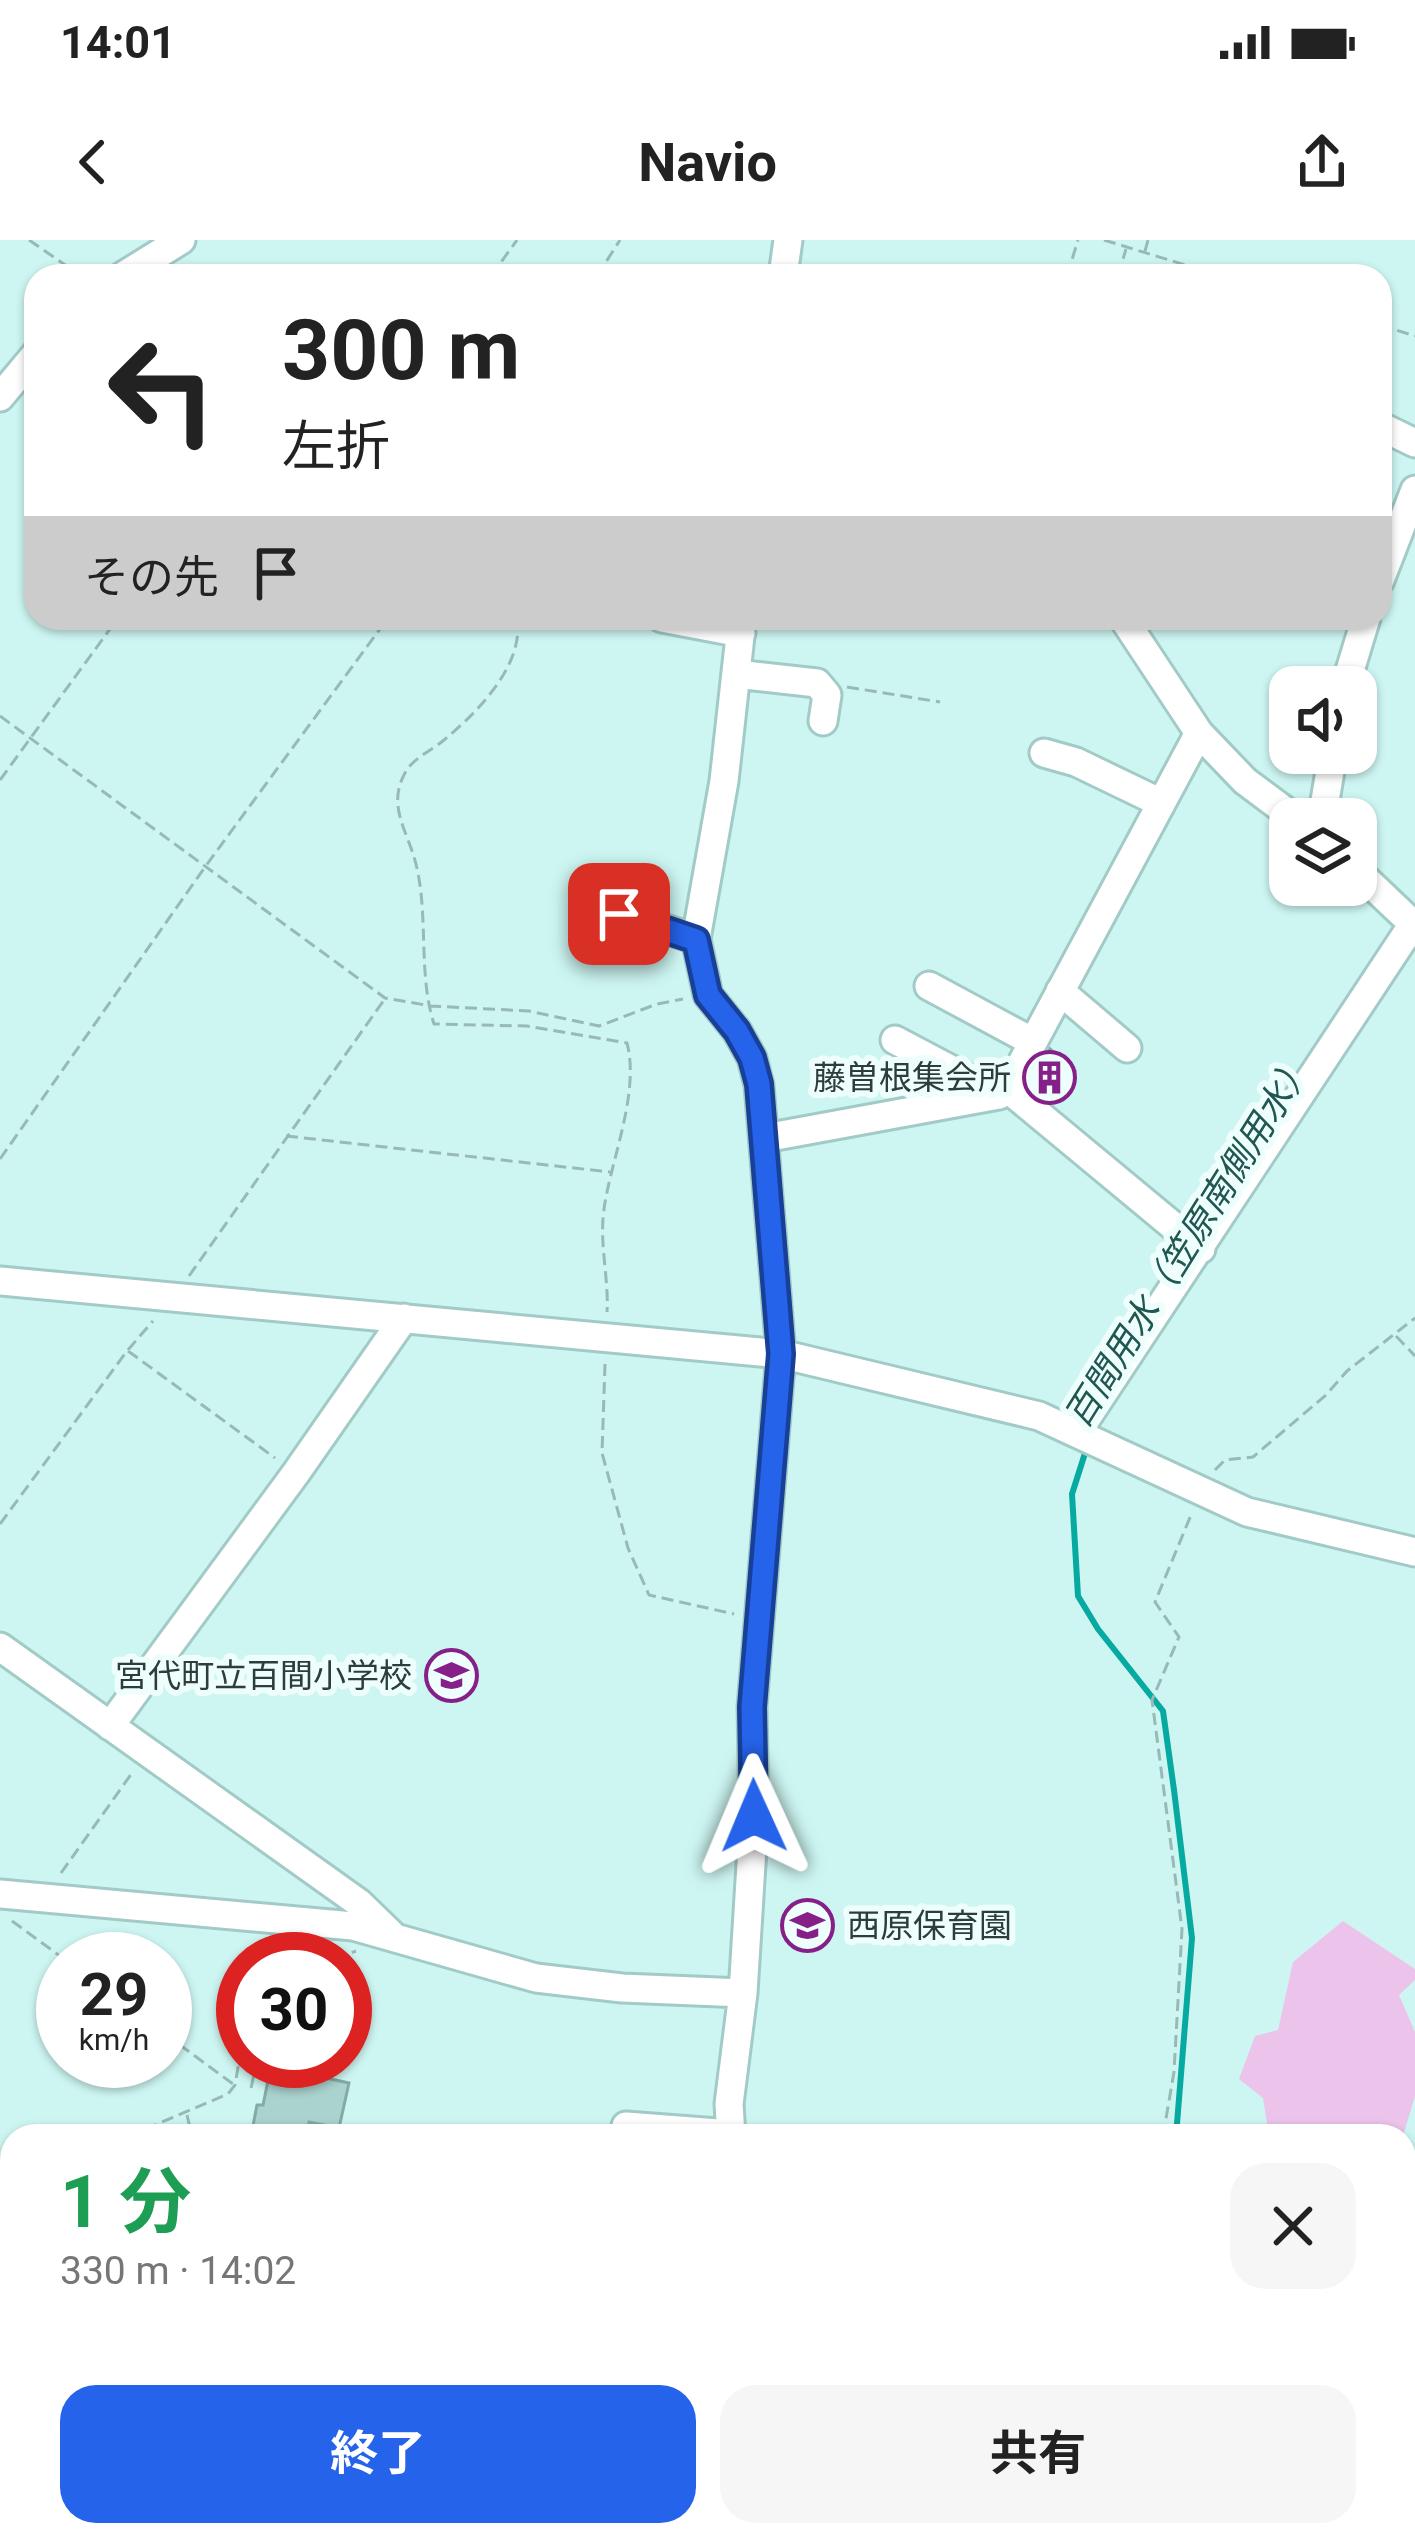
<!DOCTYPE html>
<html lang="ja">
<head>
<meta charset="utf-8">
<style>
	body { margin:0; font-family:Roboto,"Noto Sans JP",sans-serif; background:#f6f6f6; color:#222; height:100vh; display:flex; flex-direction:column; font-size:45px; white-space:nowrap }
	* { box-sizing:border-box; margin:0 }
	p { font-size:39px; color:#767676 }
	.icon { flex:none; width:66px; height:66px; fill:none; stroke:currentColor; stroke-width:2; stroke-linecap:round; stroke-linejoin:round }
	.map { position:relative; flex:1; overflow:hidden }
	.drawer { position:absolute; left:0px; top:1884px; width:1416px; height:423px; display:flex; flex-direction:column; background:#fff; border-radius:36px 36px 0 0; box-shadow:0 3px 9px #0004 }
	.drawer>* { flex:none }
	.guide { position:absolute; left:24px; top:24px; width:1368px; height:366px; border-radius:36px; box-shadow:0 3px 9px #0004; background:#fff; color:#222; overflow:hidden }
	.tools { position:absolute; left:1269px; top:426px; display:grid; gap:24px }
	.tools a { display:grid; place-items:center; width:108px; height:108px; border-radius:24px; background:#fff; box-shadow:0 3px 9px #0004; font-size:60px }
	.speed { position:absolute; left:36px; top:1692px; display:flex; gap:24px; font-size:60px; font-weight:700; text-align:center }
	.speed>* { display:grid; place-content:center; width:156px; height:156px; border-radius:50%; background:#fff; box-shadow:0 3px 9px #0004; line-height:1 }
	.speed small { font-size:30px; font-weight:400 }
	.speed .limit { border:18px solid #d22; background:#fff; color:#111 }
	.pin { position:absolute; display:grid; place-items:center; width:102px; height:102px; color:#fff; margin:-51px; border-radius:24px; box-shadow:0 6px 18px #0006 }
	.me { position:absolute; width:132px; margin:-66px; rotate:359deg; stroke-linejoin:round; filter:drop-shadow(0 0 9px #0008) }
	.turn { display:flex; align-items:center; gap:42px; height:252px; padding:0 60px; font-size:54px }
	.turn .icon { width:156px; height:156px; stroke-width:2.5 }
	.turn b { display:block; font-size:84px; line-height:102px }
	.then { display:flex; align-items:center; height:114px; padding:0 60px; background:#0003; gap:24px; font-size:45px }
	.round { display:grid; place-items:center; flex:none; width:126px; height:126px; border-radius:36px; background:#f6f6f6 }
	.overview { display:flex; align-items:center; justify-content:space-between; height:204px; padding:0 60px }
	h1 { font-size:72px; font-weight:700; line-height:90px; color:#1e9e55 }
	.cta { display:flex; gap:24px; margin-top:auto; padding:24px 60px }
	.cta a { flex:1; height:138px; border-radius:36px; background:#2563eb; color:#fff; font-size:48px; font-weight:700; line-height:138px; text-align:center }
	.cta a+a { background:#f6f6f6; color:#222 }
	.status { display:flex; justify-content:space-between; align-items:center; height:84px; padding:0 60px; background:#fff; direction:ltr }
	.status svg { height:33px; fill:currentColor }
	header { display:flex; justify-content:space-between; align-items:center; height:156px; padding:0 60px; background:#fff; font-size:54px; font-weight:700 }
	.map>svg:first-child { display:block }
	.green { fill:#ecc3ea }
	.lines { fill:none; stroke-linecap:round; stroke-linejoin:round }
	.stream { stroke:#06aaa1; stroke-width:6 }
	.building { fill:#aad2ce; stroke:#83aaa6; stroke-width:3 }
	.minor-casing { stroke:#a2cac6; stroke-width:33 }
	.path { stroke:#98b9b6; stroke-width:3; stroke-dasharray:12 6; stroke-linecap:butt }
	.minor { stroke:#fff; stroke-width:27 }
	.route-casing { stroke:#184099; stroke-width:30 }
	.route { stroke:#2563eb; stroke-width:21 }
	.labels { text-anchor:middle; dominant-baseline:central; stroke-width:12; stroke-linejoin:round; paint-order:stroke }
	.poi-label { font-size:33px; fill:#2d3d3c; stroke:#edfefc; text-anchor:end }
	.water-label { font-size:36px; font-style:italic; fill:#205752; stroke:#edfefc }
</style>
</head>
<body>
<div class="status"><b>14:01</b><svg viewBox="0 0 49 12"><path d="M0 12V9h3v3zM5 12V6h3v6zM10 12V3h3v9zM15 12V0h3v12zM26 1h20v11H26zM47 4h2v5h-2z"/></svg></div>
<header><svg class="icon" aria-label="back" viewBox="0 0 24 24"><path d="M15 5l-7 7 7 7"/></svg>Navio<svg class="icon" aria-label="share" viewBox="0 0 24 24"><path d="M12 15V3M7 8l5-5 5 5M5 13v7h14v-7"/></svg></header>
<div class="map">
<svg width="1415" height="2305" viewBox="0 0 1415 2305">
	<rect width="100%" height="100%" fill="#cdf6f2"/>
	<path class="green" d="M1343,1681L1415,1729V1740L1399,1755L1415,1792V1856L1403,1896H1269L1263,1858L1239,1839L1255,1796L1278,1790L1293,1722Z
		M1404,1956L1415,1960V2292L1404,2289Z"/>
	<g class="lines">
		<path class="stream" d="M1087,1207L1072,1254L1078,1356L1098,1389L1163,1471L1174,1550L1192,1698L1176,1896
			M1036,2305L1040,2295"/>
	</g>
	<path class="building" d="M1050,809L1075,831L1050,861L1033,846Z
		M271,1826L349,1843L339,1888L309,1882L306,1896H251L257,1865H263Z"/>
	<g class="lines">
		<defs>
			<path id="minor" d="M123,36L181,0
				M783,36L788,0
				M0,157L36,114
				M1380,186L1415,203
				M1380,340L1415,250
				M662,378L741,393
				M1123,378L1199,493L1245,541L1296,579
				M736,434L817,443L827,455L823,481
				M1345,447L1366,378
				M1044,513L1076,522L1161,563
				M1322,579L1333,513
				M1356,630L1415,686
				M619,674L696,699
				M929,746L1033,802
				M1060,751L1127,808
				M895,800L999,855
				M1008,849L1201,1009
				M765,898L999,855L1008,849L1199,493
				M0,1041L781,1114L1039,1176L1247,1272L1415,1312
				M1078,1191L1413,684
				M0,1407L359,1663L391,1694
				M110,1486L296,1233L404,1078
				M0,1654L353,1686L536,1738L622,1748L743,1753
				M626,1886L731,1894
				M731,1896L729,1864L743,1753L754,1576L752,1467L781,1114L759,845L752,818L737,791L708,755L696,699L724,541L742,378
				M682,2305L685,2295"/>
		</defs>
		<use href="#minor" class="minor-casing"/>
		<path class="path" d="M29,0L81,36
			M1104,0L1221,36
			M1145,11L1148,0
			M491,36L517,0
			M597,36L620,0
			M1067,36L1078,0
			M1118,36L1126,9
			M1380,85L1415,96
			M517,378C525,424 478,472 444,500C430,512 411,518 403,537C389,566 406,590 414,617C430,670 417,731 434,784L527,786L627,803C640,853 611,919 604,969C599,1004 609,1038 607,1072
			M847,447L940,462
			M0,476L385,758L431,766L529,771L599,786L657,764L683,759
			M0,540L118,378
			M286,896L610,932
			M0,919L205,627L388,378
			M189,1036L384,760
			M1396,1096L1415,1116
			M128,1111L275,1218
			M605,1124L602,1213L628,1308L649,1355L734,1374
			M1215,1230L1225,1220L1253,1217L1326,1155L1347,1131L1415,1078
			M0,1284L127,1111L153,1081
			M61,1633L132,1533
			M12,1681L64,1719
			M295,1719L314,1707
			M335,1719L356,1711
			M165,1794L233,1844
			M251,1848L257,1821
			M187,1875L192,1896
			M129,1896L228,1854L235,1845L243,1798
			M1163,1896L1174,1832L1182,1689L1152,1460L1179,1397L1155,1362L1191,1275
			M0,1944L12,1940
			M160,2295L161,2305
			M1023,2305L1028,2295"/>
		<use href="#minor" class="minor"/>
	</g>
	<g class="lines">
		<defs>
			<path id="route" d="M619,674L696,700L708,755L737,791L752,818L759,844L781,1114L752,1467L754,1576"/>
		</defs>
		<use href="#route" class="route-casing"/>
		<use href="#route" class="route"/>
	</g>
	<defs>
		<symbol id="building-ring" viewBox="-11 -11 22 22"><circle r="9.5" fill="#edfefc" stroke="#861f87" stroke-width="1.5"/><path d="M-4-6H4V6H1V3H-1V6H-4ZM-2.5-4.3h1.7v1.8h-1.7ZM.8-4.3h1.7v1.8H.8ZM-2.5-1h1.7V.8h-1.7ZM.8-1h1.7V.8H.8Z" fill="#861f87"/></symbol>
		<symbol id="school-ring" viewBox="-11 -11 22 22"><circle r="9.5" fill="#edfefc" stroke="#861f87" stroke-width="1.5"/><path d="M0-5L7-2L0 1L-7-2ZM-4 1L0 2.5L4 1V4Q0 6-4 4Z" fill="#861f87"/></symbol>
	</defs>
	<g fill-rule="evenodd">
		<use href="#building-ring" x="1020" y="808" width="59" height="59"/>
		<use href="#school-ring" x="422" y="1406" width="59" height="59"/>
		<use href="#school-ring" x="778" y="1656" width="59" height="59"/>
	</g>
	<g class="labels">
		<g class="poi-label">
			<text x="1011" y="837">藤曽根集会所</text>
			<text x="412" y="1435">宮代町立百間小学校</text>
			<text x="847" y="1685" text-anchor="start">西原保育園</text>
		</g>
		<g class="water-label">
			<text transform="translate(1189 1001) rotate(-58)">百間用水（笠原南側用水）</text>
		</g>
	</g>
</svg>
<div class="tools">
<a><svg class="icon" aria-label="sound" viewBox="0 0 24 24"><path d="M4 9h4l5-4v14l-5-4H4zM17 9q2 3 0 6"/></svg></a>
<a><svg class="icon" aria-label="layers" viewBox="0 0 24 24"><path d="M12 4l9 5-9 5-9-5zM3 14l9 5 9-5"/></svg></a>
</div>
<div class="speed"><div>29<small>km/h</small></div><div class="limit">30</div></div>
<div class="pin" style="left:619px;top:674px;background:#d93025"><svg class="icon" aria-label="arrive" viewBox="0 0 24 24"><path d="M6 21V4h12l-3 4 3 4H6"/></svg></div>
<svg class="me" style="left:754px;top:1576px" viewBox="-20 -20 40 40"><path d="M0-17L14 15 0 8-14 15z" fill="#2563eb" stroke="#fff" stroke-width="4"/></svg>
<div class="guide">
<div class="turn"><svg class="icon" aria-label="left" viewBox="0 0 24 24"><path d="M17 20v-9H6M10 6l-5 5 5 5"/></svg><div><b>300 m</b>左折</div></div>
<div class="then">その先<svg class="icon" aria-label="arrive" viewBox="0 0 24 24"><path d="M6 21V4h12l-3 4 3 4H6"/></svg></div>
</div>
<section class="drawer">
<div class="overview"><div><h1>1 分</h1><p>330 m · 14:02</p></div><a class="round"><svg class="icon" aria-label="close" viewBox="0 0 24 24"><path d="M6 6l12 12M18 6L6 18"/></svg></a></div>
<div class="cta"><a>終了</a><a>共有</a></div>
</section>
</div>
</body>
</html>
